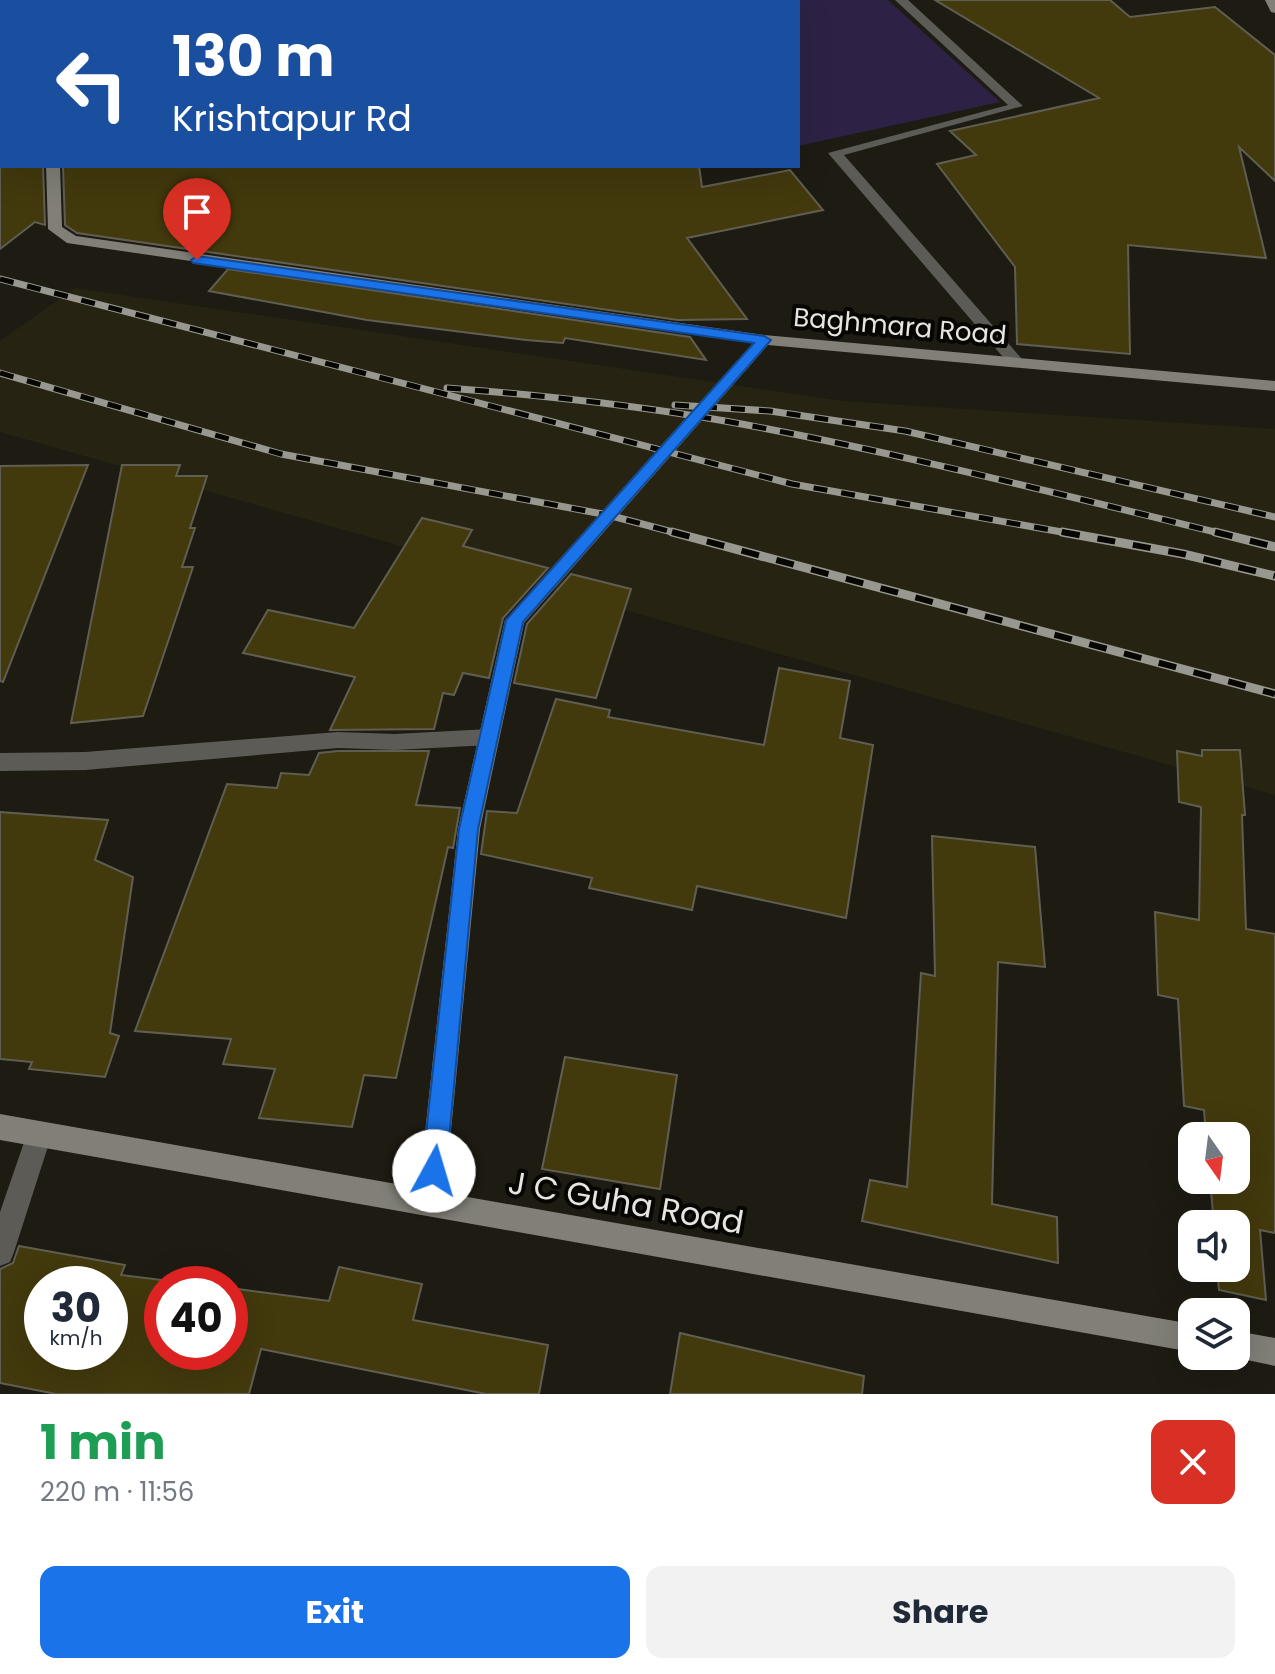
<!DOCTYPE html>
<html lang="en">
<head>
<meta charset="utf-8">
<style>
	body { margin:0; font-family:Poppins,sans-serif; background:#f2f2f3; color:#1f2937; height:100vh; display:flex; flex-direction:column; font-size:30px; white-space:nowrap }
	* { box-sizing:border-box; margin:0 }
	p { font-size:26px; color:#747a83 }
	.icon { flex:none; width:44px; height:44px; fill:none; stroke:currentColor; stroke-width:2; stroke-linecap:round; stroke-linejoin:round }
	.map { position:relative; height:1394px; overflow:hidden }
	.sheet { display:flex; flex-direction:column; background:#fff; flex:1 }
	.sheet>* { flex:none }
	.guide { position:absolute; left:0px; top:0px; width:800px; height:168px; box-shadow:0 8px 32px #0002; background:#1a4fa0; color:#fff; overflow:hidden }
	.needle { width:52px; rotate:166deg }
	.fabs { position:absolute; left:1178px; top:1122px; display:grid; gap:16px }
	.fabs a { display:grid; place-items:center; width:72px; height:72px; border-radius:16px; background:#fff; box-shadow:0 8px 32px #0002; font-size:40px }
	.speed { position:absolute; left:24px; top:1266px; display:flex; gap:16px; font-size:40px; font-weight:700; text-align:center }
	.speed>* { display:grid; place-content:center; width:104px; height:104px; border-radius:50%; background:#fff; box-shadow:0 8px 32px #0002; line-height:1 }
	.speed small { font-size:20px; font-weight:400 }
	.speed .limit { border:12px solid #d22; background:#fff; color:#111 }
	.pin { position:absolute; display:grid; place-items:center; width:68px; height:68px; color:#fff; margin:-82px -34px; border-radius:50% 50% 50% 0; rotate:-45deg; box-shadow:0 0 8px #0007 }
	.pin .icon { rotate:45deg }
	.me { position:absolute; width:88px; margin:-44px; rotate:6deg; stroke-linejoin:round; filter:drop-shadow(0 0 6px #0008) }
	.turn { display:flex; align-items:center; gap:28px; height:168px; padding:0 40px; font-size:36px }
	.turn .icon { width:104px; height:104px; stroke-width:2.5 }
	.turn b { display:block; font-size:56px; line-height:68px }
	.round { display:grid; place-items:center; flex:none; width:84px; height:84px; border-radius:16px; background:#f2f2f3 }
	.overview { display:flex; align-items:center; justify-content:space-between; height:136px; padding:0 40px }
	h1 { font-size:48px; font-weight:700; line-height:60px; color:#1e9e55 }
	.action { display:flex; gap:16px; margin-top:auto; padding:16px 40px }
	.action a { flex:1; height:92px; border-radius:16px; background:#1a73e8; color:#fff; font-size:32px; font-weight:700; line-height:92px; text-align:center }
	.action a+a { background:#f2f2f3; color:#1f2937 }
	.map>svg:first-child { display:block }
	.built { fill:#262313 }
	.green { fill:#2d2245 }
	.building { fill:#42390d; stroke:#605e52; stroke-width:2; fill-rule:evenodd }
	.lines { fill:none; stroke-linecap:round; stroke-linejoin:round }
	.lane { fill:#5c5b56; fill-rule:evenodd }
	.street { fill:#5c5b56; fill-rule:evenodd }
	.secondary { fill:#817f77; fill-rule:evenodd }
	.rail-far1-casing { stroke:#999890; stroke-width:7 }
	.rail-casing { stroke:#999890; stroke-width:9 }
	.rail-far1 { stroke:#070603; stroke-width:5; stroke-dasharray:14; stroke-linecap:butt }
	.rail { stroke:#070603; stroke-width:6; stroke-dasharray:18; stroke-linecap:butt }
	.route { fill:#1a73e8; stroke:#114b97; stroke-width:2 }
	.labels { text-anchor:middle; dominant-baseline:central; stroke-width:8; stroke-linejoin:round; paint-order:stroke }
	.street-label { font-size:26px; fill:#e6e5de; stroke:#070603 }
	.near-street-label { font-size:32px; fill:#e6e5de; stroke:#070603 }
</style>
</head>
<body>
<div class="map">
<svg width="1275" height="1394" viewBox="0 0 1275 1394">
	<rect width="100%" height="100%" fill="#1d1b12"/>
	<path class="built" d="M75,288L842,401L1275,429V795L0,432V341Z"/>
	<path class="green" d="M524,0H888L1000,102L798,146V2Z"/>
	<path class="building" d="M935,0H1110L1130,17L1215,7L1275,55V181L1239,147L1266,258L1128,245L1130,354L1017,344L1015,267L937,164L976,155L950,131L1099,98Z
		M0,166H43L45,225L35,222L0,249Z
		M63,166H699L702,187L790,170L823,210L687,238L747,319L678,320L77,233L65,225Z
		M228,269L690,337L706,360L565,338L563,343L526,340L367,320L209,291Z
		M88,465L3,682L0,681V466Z
		M122,465H180L176,476H207L190,528H195L182,567H193L143,716L71,723Z
		M422,518L472,530L463,546L548,568L503,618L489,678L463,673L454,695L443,693L434,729L330,730L355,677L243,653L268,610L354,628Z
		M571,574L631,589L596,698L514,683L527,624Z
		M779,668L850,681L840,738L873,745L846,918L697,886L692,910L589,888L592,878L481,854L487,811L517,813L556,699L610,710L608,717L764,745Z
		M1202,750H1240L1245,815H1242L1246,929L1275,934V1233L1260,1230L1266,1300L1219,1290L1217,1268H1236V1224H1214L1210,1180H1236V1136H1206L1204,1110L1184,1106L1178,999L1158,995L1155,912L1199,920L1201,807L1179,802L1177,751L1202,756Z
		M338,751H429L416,805L460,808L453,848L448,847L396,1078L364,1075L352,1127L259,1118L275,1069L223,1064L231,1039L135,1031L227,784L277,788L281,773L309,775L319,753Z
		M0,812L108,820L95,860L133,877L110,1033L119,1036L105,1077L29,1069L32,1062L0,1059Z
		M932,836L1035,847L1045,967L998,962L992,1204L1057,1217L1058,1263L862,1221L870,1180L907,1187L921,973L935,976Z
		M565,1057L677,1075L660,1189L542,1169Z
		M19,1246L125,1265L121,1275L194,1284H162V1352H230V1288L329,1301L339,1267L422,1284L413,1320L548,1345L539,1394H486L261,1349L249,1394H56L0,1383V1269L13,1263ZM42,1284H110V1352H42Z
		M680,1333L864,1376L862,1394H670Z"/>
	<g class="lines">
		<path class="lane" d="M895,0H908L1023,106L844,155L1021,358V364H1009L828,153L1008,105Z"/>
		<path class="street" d="M0,0H18L0,4Z
			M2,91V99L0,100V92Z
			M489,729L496,731L499,737L496,743L489,745L395,750L338,748L85,770L0,771V753L85,752L338,732L395,734Z
			M39,1121L48,1125L52,1134L14,1252L10,1262L0,1266V1212L30,1125Z"/>
		<path class="secondary" d="M87,0H99L86,2Z
			M1265,0H1275V13L1271,12Z
			M46,166H60L62,227L76,236L764,335L1275,381V391L768,345L524,623L480,829L445,1193L1192,1324V1352L0,1140V1114L419,1188L458,829L505,620L753,343L67,243L48,229Z
			M1236,1331L1275,1338V1366L1228,1356H1236Z"/>
		<defs>
			<path id="rail-far1" d="M0,279L792,484L1073,534
				M0,373L281,454L608,515L680,534
				M447,388C540,395 633,405 725,421C892,451 1058,494 1223,534
				M675,405L770,411L905,431L1275,517"/>
			<path id="rail" d="M672,532L1275,694
				M1062,532L1183,554L1275,576
				M1215,532L1275,547"/>
		</defs>
		<use href="#rail-far1" class="rail-far1-casing"/>
		<use href="#rail" class="rail-casing"/>
		<use href="#rail-far1" class="rail-far1"/>
		<use href="#rail" class="rail"/>
	</g>
	<path class="route" d="M197,256L764,336L771,340L523,622L478,829L446,1171L443,1180L434,1183L426,1180L422,1171L459,829L506,620L754,343L193,263L191,260Z"/>
	<g class="labels">
		<g class="street-label">
			<text transform="translate(900 326) rotate(5)">Baghmara Road</text>
		</g>
		<g class="near-street-label">
			<text transform="translate(626 1202) rotate(10)">J C Guha Road</text>
		</g>
	</g>
</svg>
<div class="fabs">
<a><svg class="needle" viewBox="-14 -14 28 28"><path d="M0-13l5 13h-10z" fill="#e53935"/><path d="M0 13l5-13h-10z" fill="#747a83"/></svg></a>
<a><svg class="icon" aria-label="sound" viewBox="0 0 24 24"><path d="M4 9h4l5-4v14l-5-4H4zM17 9q2 3 0 6"/></svg></a>
<a><svg class="icon" aria-label="layers" viewBox="0 0 24 24"><path d="M12 4l9 5-9 5-9-5zM3 14l9 5 9-5"/></svg></a>
</div>
<div class="speed"><div>30<small>km/h</small></div><div class="limit">40</div></div>
<div class="pin" style="left:197px;top:260px;background:#d93025"><svg class="icon" aria-label="arrive" viewBox="0 0 24 24"><path d="M6 21V4h12l-3 4 3 4H6"/></svg></div>
<svg class="me" style="left:434px;top:1171px" viewBox="-20 -20 40 40"><circle r="19" fill="#fff"/><path d="M0-13L10 11 0 6-10 11z" fill="#1a73e8"/></svg>
<div class="guide">
<div class="turn"><svg class="icon" aria-label="left" viewBox="0 0 24 24"><path d="M17 20v-9H6M10 6l-5 5 5 5"/></svg><div><b>130 m</b>Krishtapur Rd</div></div>
</div>
</div>
<section class="sheet">
<div class="overview"><div><h1>1 min</h1><p>220 m · 11:56</p></div><a class="round" style="background:#d93025;color:#fff"><svg class="icon" aria-label="close" viewBox="0 0 24 24"><path d="M6 6l12 12M18 6L6 18"/></svg></a></div>
<div class="action"><a>Exit</a><a>Share</a></div>
</section>
</body>
</html>
